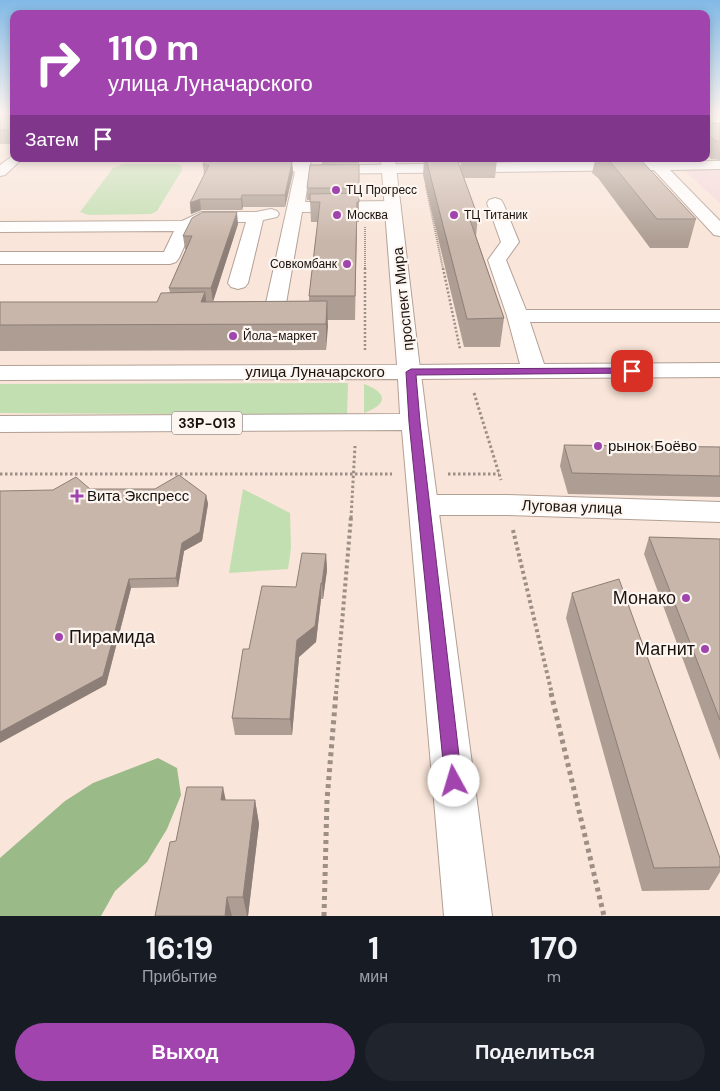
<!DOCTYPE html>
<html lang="ru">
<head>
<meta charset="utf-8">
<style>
	body { margin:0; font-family:"DM Sans",sans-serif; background:#20242c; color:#f1f3f6; height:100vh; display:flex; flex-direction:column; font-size:19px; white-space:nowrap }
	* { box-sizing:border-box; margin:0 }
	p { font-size:16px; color:#9ea1a6 }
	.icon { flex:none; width:28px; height:28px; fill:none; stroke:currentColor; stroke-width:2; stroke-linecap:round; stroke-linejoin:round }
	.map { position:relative; height:916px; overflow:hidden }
	.drawer { display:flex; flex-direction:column; background:#171b24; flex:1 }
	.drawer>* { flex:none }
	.guide { position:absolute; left:10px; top:10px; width:700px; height:152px; border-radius:10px; box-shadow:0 2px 8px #0003; background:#a144ae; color:#fff; overflow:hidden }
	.pin { position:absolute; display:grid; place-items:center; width:42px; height:42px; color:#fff; margin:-21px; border-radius:10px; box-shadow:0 2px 8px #0006 }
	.me { position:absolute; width:55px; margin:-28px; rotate:354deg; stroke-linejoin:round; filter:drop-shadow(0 0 4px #0008) }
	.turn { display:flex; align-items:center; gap:18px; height:105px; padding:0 15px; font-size:22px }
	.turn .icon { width:65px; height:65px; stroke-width:2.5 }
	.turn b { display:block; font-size:35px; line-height:42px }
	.then { display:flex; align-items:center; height:48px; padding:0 15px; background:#0003; gap:10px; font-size:19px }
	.eta { display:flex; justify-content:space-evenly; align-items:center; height:85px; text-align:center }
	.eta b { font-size:30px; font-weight:700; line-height:35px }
	.button { display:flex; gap:10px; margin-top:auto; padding:10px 15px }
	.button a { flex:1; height:58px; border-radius:30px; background:#a144ae; color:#fff; font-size:20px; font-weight:700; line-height:58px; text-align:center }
	.button a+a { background:#20242c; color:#f1f3f6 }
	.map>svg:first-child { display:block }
	.education { fill:#f3d8da }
	.green { fill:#c2dfb1 }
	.forest { fill:#9aba87 }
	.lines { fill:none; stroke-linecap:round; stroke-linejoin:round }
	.minor-casing { stroke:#b3a095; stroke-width:2 }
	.major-casing { stroke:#b3a095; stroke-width:2 }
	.path-far4 { stroke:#9d8e86; stroke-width:2; stroke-dasharray:1 1; stroke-linecap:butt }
	.path-far3 { stroke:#9d8e86; stroke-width:2.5; stroke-dasharray:2 2; stroke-linecap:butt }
	.path-far2 { stroke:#9d8e86; stroke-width:3; stroke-dasharray:2.5 2.5; stroke-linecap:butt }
	.path-far1 { stroke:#9d8e86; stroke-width:4; stroke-dasharray:3 3; stroke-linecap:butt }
	.path { stroke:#9d8e86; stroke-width:5; stroke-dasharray:4 4; stroke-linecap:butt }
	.minor { fill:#fff; fill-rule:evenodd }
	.major { fill:#fff; fill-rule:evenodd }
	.wall { fill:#ad9d92; fill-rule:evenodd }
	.shaded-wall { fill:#8d7f77 }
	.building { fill:#c9b6aa; stroke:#8d7f77 }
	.route { fill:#a144ae; stroke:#692c71 }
	.poi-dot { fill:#a144ae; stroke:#fdf5f0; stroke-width:2 }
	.labels { text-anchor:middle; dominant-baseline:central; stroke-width:4.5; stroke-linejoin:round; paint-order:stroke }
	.far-poi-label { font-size:12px; fill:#19120e; stroke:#fdf5f0; text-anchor:start }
	.shield { fill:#fdf5f0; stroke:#5d5652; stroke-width:1 }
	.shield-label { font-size:14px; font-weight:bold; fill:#19120e }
	.street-label { font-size:15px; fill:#19120e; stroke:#fdf5f0 }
	.poi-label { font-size:15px; fill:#19120e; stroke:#fdf5f0; text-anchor:start }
	.near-poi-label { font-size:18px; fill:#19120e; stroke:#fdf5f0; text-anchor:end }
</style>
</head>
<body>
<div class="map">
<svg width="720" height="916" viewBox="0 0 720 916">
	<rect width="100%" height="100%" fill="#f9e5d9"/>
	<path class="education" d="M684,170H720V203Z"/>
	<path class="green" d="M123,164H174L181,165L182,170L157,211L151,214L89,215L80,212L113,168Z
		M348,383L347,415L0,413V384Z
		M364,384C388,393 388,404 364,413Z
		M243,489L290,513L291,548L288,569L229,573Z"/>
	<path class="forest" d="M158,758L177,768L181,795L167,829L147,862L115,891L101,916H0V858L65,801L93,783Z"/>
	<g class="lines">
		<defs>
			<path id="minor" d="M706,114H715L720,117V126L706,118Z
				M14,155V159H22L5,175L0,176V165Z
				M263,159H290L297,161V159H311L310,166L526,162L524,159H538L540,162L720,161V169L670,170L720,221V236L714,235L654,170L309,174L305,202L393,201L399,203L401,206L399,209L393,211L302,212L285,309L282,313C269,317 251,318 238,314L235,310L238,306L266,303L295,172L287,167L263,165L261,162Z
				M495,198L501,200L503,203L519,242L506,260L526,310H720V322H530L544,364L720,363V377L411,379L403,377L399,372L403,367L411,365L520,364L507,316L488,260L501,242L487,203L489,200Z
				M271,209L277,211L279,214L277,217L263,220L248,283L245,287L238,289L231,287L228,283L246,222H204L192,229L179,258L176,262L170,264H0V252H164L174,231L0,232V222L182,221L201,212H256Z
				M424,495H507L720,502V522L507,515H424L414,512L409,505L414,498Z"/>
			<path id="major" d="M381,159H395L420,369L423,372L421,374L427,422L492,916H444L402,430L0,432V416L400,414L398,379L0,380V366L397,365Z"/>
		</defs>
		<use href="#minor" class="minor-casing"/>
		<use href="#major" class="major-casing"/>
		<path class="path-far4" d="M426,186L443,269
			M365,227V269"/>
		<path class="path-far3" d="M365,268V351
			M443,268L460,349"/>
		<path class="path-far2" d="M474,393L501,480
			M0,474H392
			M448,474H499
			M351,518L355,446"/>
		<path class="path-far1" d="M513,530L552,694
			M336,694L351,517"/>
		<path class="path" d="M551,693L604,916
			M324,916L327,800L336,693"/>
		<use href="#minor" class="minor"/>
		<use href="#major" class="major"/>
	</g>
	<path class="wall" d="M0,114H14V144H0Z
		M706,123H720V160L711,159L706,155Z
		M322,159H359V163L322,164Z
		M424,159H497L495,178H464L478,217L476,236L504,318L500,347H464L423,175ZM458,161H461L460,168Z
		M582,159H640L696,219L688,248H650L598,178L592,173L595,160H583Z
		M292,162L293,173L285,207H243L242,210H201L191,214L190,203L204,175L203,165Z
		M359,164V222H357L355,320H327L326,350L0,351V302H157L170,292L169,288L186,249H185L183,236L238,224L213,301H309V296L318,222H311L310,200H307V188Z
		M564,445L720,447V497L568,494L560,466Z
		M90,489L206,495L208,504L202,541L184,551L178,587L131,588L106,685L53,490Z
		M649,537L720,539V760L644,554Z
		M326,554L327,570L323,599H321L316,642L299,657L292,735H235L232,718L249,649L296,587Z
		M572,593L720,858V872L709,890L642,891L566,618Z
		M226,800H255L259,824L248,916H155L176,841Z"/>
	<path class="shaded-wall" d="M292,162L293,173L285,207V195Z
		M242,195L243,207L242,210L241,199Z
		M200,199L201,210L191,214L190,203Z
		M237,212L238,224L213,302L211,288Z
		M205,292L208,317L201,302Z
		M327,301L328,327L326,350V324Z
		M206,495L208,504L202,541L184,551L178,587L176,578L182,543Z
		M326,554L327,570L323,599L322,583Z
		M129,579L131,588L106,685L0,743V732Z
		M321,583V599L316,642L299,657L292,735L290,719L297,640Z
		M223,787L228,811L221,800Z
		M255,800L259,824L248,916H247L243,897Z
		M227,897L232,916H225Z"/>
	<path class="building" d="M0,114H14V130H0Z
		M706,123H720V141H716L706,133Z
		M206,159H287L292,162L285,195H242L241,199H200L190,203L209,165H203Z
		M426,159H457L478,217H469L504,318L467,319Z
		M608,159H640L696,219H657Z
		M359,164V188H307L310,165Z
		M359,193V202H357L355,296H309L320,202H310V194Z
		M203,212H237L211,288H169L192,236H183L192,218Z
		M205,292L201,302L327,301L326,324L0,325V302H157L161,293Z
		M564,445L720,447V476L572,473Z
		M179,475L206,495L200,532L182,543L176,578L129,579L103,676L0,732V491L53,490L76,477L90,489H155Z
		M649,537L720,539V720Z
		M302,553L326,554L322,583H321L315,626L297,640L290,719L232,718L243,649H249L262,586L296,587Z
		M619,579L720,858V867L654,868L572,593Z
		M187,787H223L221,800H255L243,897H227L225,916H155L170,842L176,841Z"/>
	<linearGradient id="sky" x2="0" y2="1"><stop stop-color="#81b9e6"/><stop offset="0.47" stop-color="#fcf3ee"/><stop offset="1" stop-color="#fcf3ee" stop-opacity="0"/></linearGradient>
	<rect width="720" height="242" fill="url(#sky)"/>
	<path class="route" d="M632,368L637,371L635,373L416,375L420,422L462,781L460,787L454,789L448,787L445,781L409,422L406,372L411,369Z"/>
	<g class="poi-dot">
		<circle cx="336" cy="190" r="5"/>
		<circle cx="337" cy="215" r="5"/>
		<circle cx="454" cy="215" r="5"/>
		<circle cx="347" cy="264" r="5"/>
		<circle cx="233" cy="336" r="5"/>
		<circle cx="598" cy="446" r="5"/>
		<path d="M74.5 488.5h5v5h5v5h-5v5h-5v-5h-5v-5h5z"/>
		<circle cx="686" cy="598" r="5"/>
		<circle cx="59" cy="637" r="5"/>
		<circle cx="705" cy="649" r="5"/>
	</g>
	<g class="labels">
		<g class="far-poi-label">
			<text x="346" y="190">ТЦ Прогресс</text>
			<text x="347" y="215">Москва</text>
			<text x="464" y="215">ТЦ Титаник</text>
			<text x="337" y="264" text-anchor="end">Совкомбанк</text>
			<text x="243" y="336">Йола-маркет</text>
		</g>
		<rect class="shield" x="172" y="411.5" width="70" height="23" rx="4"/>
		<g class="shield-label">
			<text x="207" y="423">33Р-013</text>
		</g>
		<g class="street-label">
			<text transform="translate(403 299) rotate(-96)">проспект Мира</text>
			<text x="315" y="372">улица Луначарского</text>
			<text transform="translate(572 507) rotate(2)">Луговая улица</text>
		</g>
		<g class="poi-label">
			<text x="608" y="446">рынок Боёво</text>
			<text x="87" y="496">Вита Экспресс</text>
		</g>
		<g class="near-poi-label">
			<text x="676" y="598">Монако</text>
			<text x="69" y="637" text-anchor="start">Пирамида</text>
			<text x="695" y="649">Магнит</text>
		</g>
	</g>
</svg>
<div class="pin" style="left:632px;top:371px;background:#d93025"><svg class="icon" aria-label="arrive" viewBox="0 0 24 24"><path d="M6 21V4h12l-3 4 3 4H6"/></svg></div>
<svg class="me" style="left:454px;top:781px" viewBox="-20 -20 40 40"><circle r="19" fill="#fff"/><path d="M0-13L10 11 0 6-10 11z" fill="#a144ae"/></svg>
<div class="guide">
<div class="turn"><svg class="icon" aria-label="right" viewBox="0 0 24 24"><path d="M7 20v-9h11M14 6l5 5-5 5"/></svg><div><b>110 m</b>улица Луначарского</div></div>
<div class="then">Затем<svg class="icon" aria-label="arrive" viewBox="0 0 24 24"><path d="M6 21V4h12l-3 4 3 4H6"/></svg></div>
</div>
</div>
<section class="drawer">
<div class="eta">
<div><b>16:19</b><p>Прибытие</p></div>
<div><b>1</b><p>мин</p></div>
<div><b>170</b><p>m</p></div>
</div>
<div class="button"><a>Выход</a><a>Поделиться</a></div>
</section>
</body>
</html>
